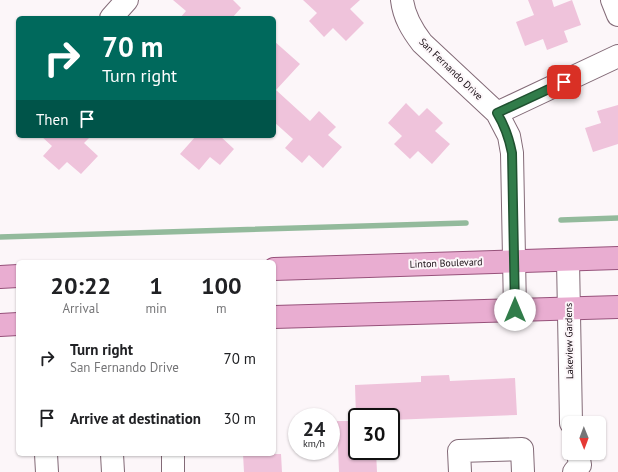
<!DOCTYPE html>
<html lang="en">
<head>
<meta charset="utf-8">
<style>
	body { margin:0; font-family:"PT Sans",sans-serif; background:#f2f2f2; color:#202124; height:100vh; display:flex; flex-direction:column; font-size:15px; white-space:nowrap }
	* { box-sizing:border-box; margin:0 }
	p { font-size:13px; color:#757577 }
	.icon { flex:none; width:22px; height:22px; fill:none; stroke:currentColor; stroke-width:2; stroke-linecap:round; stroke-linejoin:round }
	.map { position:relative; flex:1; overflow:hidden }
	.side { position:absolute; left:16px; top:260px; width:260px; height:196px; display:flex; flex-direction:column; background:#fff; border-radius:6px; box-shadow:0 1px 3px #0004 }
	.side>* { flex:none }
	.guide { position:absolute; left:16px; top:16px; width:260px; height:122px; border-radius:6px; box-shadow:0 1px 3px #0004; background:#00695c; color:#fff; overflow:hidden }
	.needle { width:26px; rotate:179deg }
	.controls { position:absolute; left:562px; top:416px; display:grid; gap:8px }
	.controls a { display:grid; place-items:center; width:44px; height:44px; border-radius:6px; background:#fff; box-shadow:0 1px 3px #0004; font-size:20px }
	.speed { position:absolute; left:288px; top:408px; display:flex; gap:8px; font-size:20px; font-weight:700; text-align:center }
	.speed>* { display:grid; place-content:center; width:52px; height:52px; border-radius:50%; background:#fff; box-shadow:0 1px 3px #0004; line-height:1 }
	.speed small { font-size:10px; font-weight:400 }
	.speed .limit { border:2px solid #111; border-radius:6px; background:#fff; color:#111 }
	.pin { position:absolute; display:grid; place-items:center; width:34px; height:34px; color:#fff; margin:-17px; border-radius:8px; box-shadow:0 2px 6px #0006 }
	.me { position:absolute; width:44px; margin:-22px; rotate:0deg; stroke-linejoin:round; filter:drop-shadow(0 0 3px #0008) }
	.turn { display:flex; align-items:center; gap:14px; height:84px; padding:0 20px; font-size:18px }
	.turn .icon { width:52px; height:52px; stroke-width:2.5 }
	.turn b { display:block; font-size:28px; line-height:34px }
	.then { display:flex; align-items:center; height:38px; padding:0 20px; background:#0003; gap:8px; font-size:15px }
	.eta { display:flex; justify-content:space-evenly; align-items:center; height:68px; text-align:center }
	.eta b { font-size:24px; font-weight:700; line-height:28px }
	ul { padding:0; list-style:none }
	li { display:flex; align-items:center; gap:12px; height:60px; padding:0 20px }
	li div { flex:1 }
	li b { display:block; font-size:15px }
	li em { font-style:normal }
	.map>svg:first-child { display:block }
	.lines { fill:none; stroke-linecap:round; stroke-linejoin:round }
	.stream { stroke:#93ba9c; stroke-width:5.5 }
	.building { fill:#efc3db }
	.minor-casing { stroke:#836a77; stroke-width:24 }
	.major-casing { stroke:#97527b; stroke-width:24 }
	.minor { stroke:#fff; stroke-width:22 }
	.major { stroke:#e9add1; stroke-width:22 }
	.route-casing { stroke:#205130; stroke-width:10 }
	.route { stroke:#317c4a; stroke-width:7 }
	.labels { text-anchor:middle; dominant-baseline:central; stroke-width:4; stroke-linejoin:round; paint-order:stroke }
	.street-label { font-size:10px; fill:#180e14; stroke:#fcf6f9 }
</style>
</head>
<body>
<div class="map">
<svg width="618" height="472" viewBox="0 0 618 472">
	<rect width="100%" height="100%" fill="#fcf6f9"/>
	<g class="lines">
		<path class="stream" d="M561,220L618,218
			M0,237L466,223"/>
	</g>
	<path class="building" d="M173,0H233L241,8L232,18H180L186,11Z
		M303,0H360L350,9L364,23L346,41L333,28L324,37L309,21L317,13Z
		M528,0H552L554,7L572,0L581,25L564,31L568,42L547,50L543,39L525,46L516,22L534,15Z
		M274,41L300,64L276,90L310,121L319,111L336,127L328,135L342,147L323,168L309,155L302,163L285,148L293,139L274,122Z
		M406,103L419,116L427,108L443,123L435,131L450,144L432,164L418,151L410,159L394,144L402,136L388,123Z
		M618,105V144L593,152L585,128L601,123L597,111Z
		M41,136H91L84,143L98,156L81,174L67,162L59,170L43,156L52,146Z
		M196,136H220L234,149L220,165L210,157L199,170L180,154Z
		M449,375L450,381L515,378L517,415L391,420V417H356L355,385L421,382V376Z
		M337,421H357V451H376L377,472H339Z
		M243,454H281L282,472H244Z"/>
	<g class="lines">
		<defs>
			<path id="minor" d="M402,0C404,17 412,30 422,43L497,113L509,136L512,153L515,310
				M612,0L618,15
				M111,18L127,0
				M497,113L618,56
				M568,260L571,423
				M46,454L47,472
				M112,454L113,472
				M173,454V472
				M460,472L459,451L522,449L523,472
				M574,472L580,465L578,453"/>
			<path id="major" d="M274,269L618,258
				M0,277L18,276
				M274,317L618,307
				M0,325L18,324"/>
		</defs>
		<use href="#minor" class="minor-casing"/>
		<use href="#major" class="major-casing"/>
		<use href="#minor" class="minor"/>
		<use href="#major" class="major"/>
	</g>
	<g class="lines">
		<defs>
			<path id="route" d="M515,310L512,153C509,138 505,126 497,113L564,82"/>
		</defs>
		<use href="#route" class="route-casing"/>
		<use href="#route" class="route"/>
	</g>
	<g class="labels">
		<g class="street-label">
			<text transform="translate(451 69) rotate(44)">San Fernando Drive</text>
			<text transform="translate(446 263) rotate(-2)">Linton Boulevard</text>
			<text transform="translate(569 341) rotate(-91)">Lakeview Gardens</text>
		</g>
	</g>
</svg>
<div class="controls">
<a><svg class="needle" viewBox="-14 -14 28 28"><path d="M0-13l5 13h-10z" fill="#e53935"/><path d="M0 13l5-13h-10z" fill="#757577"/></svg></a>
</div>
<div class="speed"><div>24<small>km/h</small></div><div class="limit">30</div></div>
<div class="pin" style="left:564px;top:82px;background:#d93025"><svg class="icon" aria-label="arrive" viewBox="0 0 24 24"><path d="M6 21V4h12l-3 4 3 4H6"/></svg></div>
<svg class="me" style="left:515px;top:310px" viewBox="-20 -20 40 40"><circle r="19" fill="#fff"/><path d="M0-13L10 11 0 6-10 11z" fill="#317c4a"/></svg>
<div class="guide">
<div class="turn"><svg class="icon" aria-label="right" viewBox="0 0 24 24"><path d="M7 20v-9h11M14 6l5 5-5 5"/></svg><div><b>70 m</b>Turn right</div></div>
<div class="then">Then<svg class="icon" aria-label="arrive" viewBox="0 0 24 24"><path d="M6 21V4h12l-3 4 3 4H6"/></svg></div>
</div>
<section class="side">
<div class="eta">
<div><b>20:22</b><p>Arrival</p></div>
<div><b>1</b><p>min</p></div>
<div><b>100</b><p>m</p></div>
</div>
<ul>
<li><svg class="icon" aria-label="right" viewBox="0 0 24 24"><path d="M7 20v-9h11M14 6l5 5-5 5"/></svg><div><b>Turn right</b><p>San Fernando Drive</p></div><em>70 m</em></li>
<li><svg class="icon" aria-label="arrive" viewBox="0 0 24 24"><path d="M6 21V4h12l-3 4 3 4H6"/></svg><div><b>Arrive at destination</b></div><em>30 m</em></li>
</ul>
</section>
</div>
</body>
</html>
